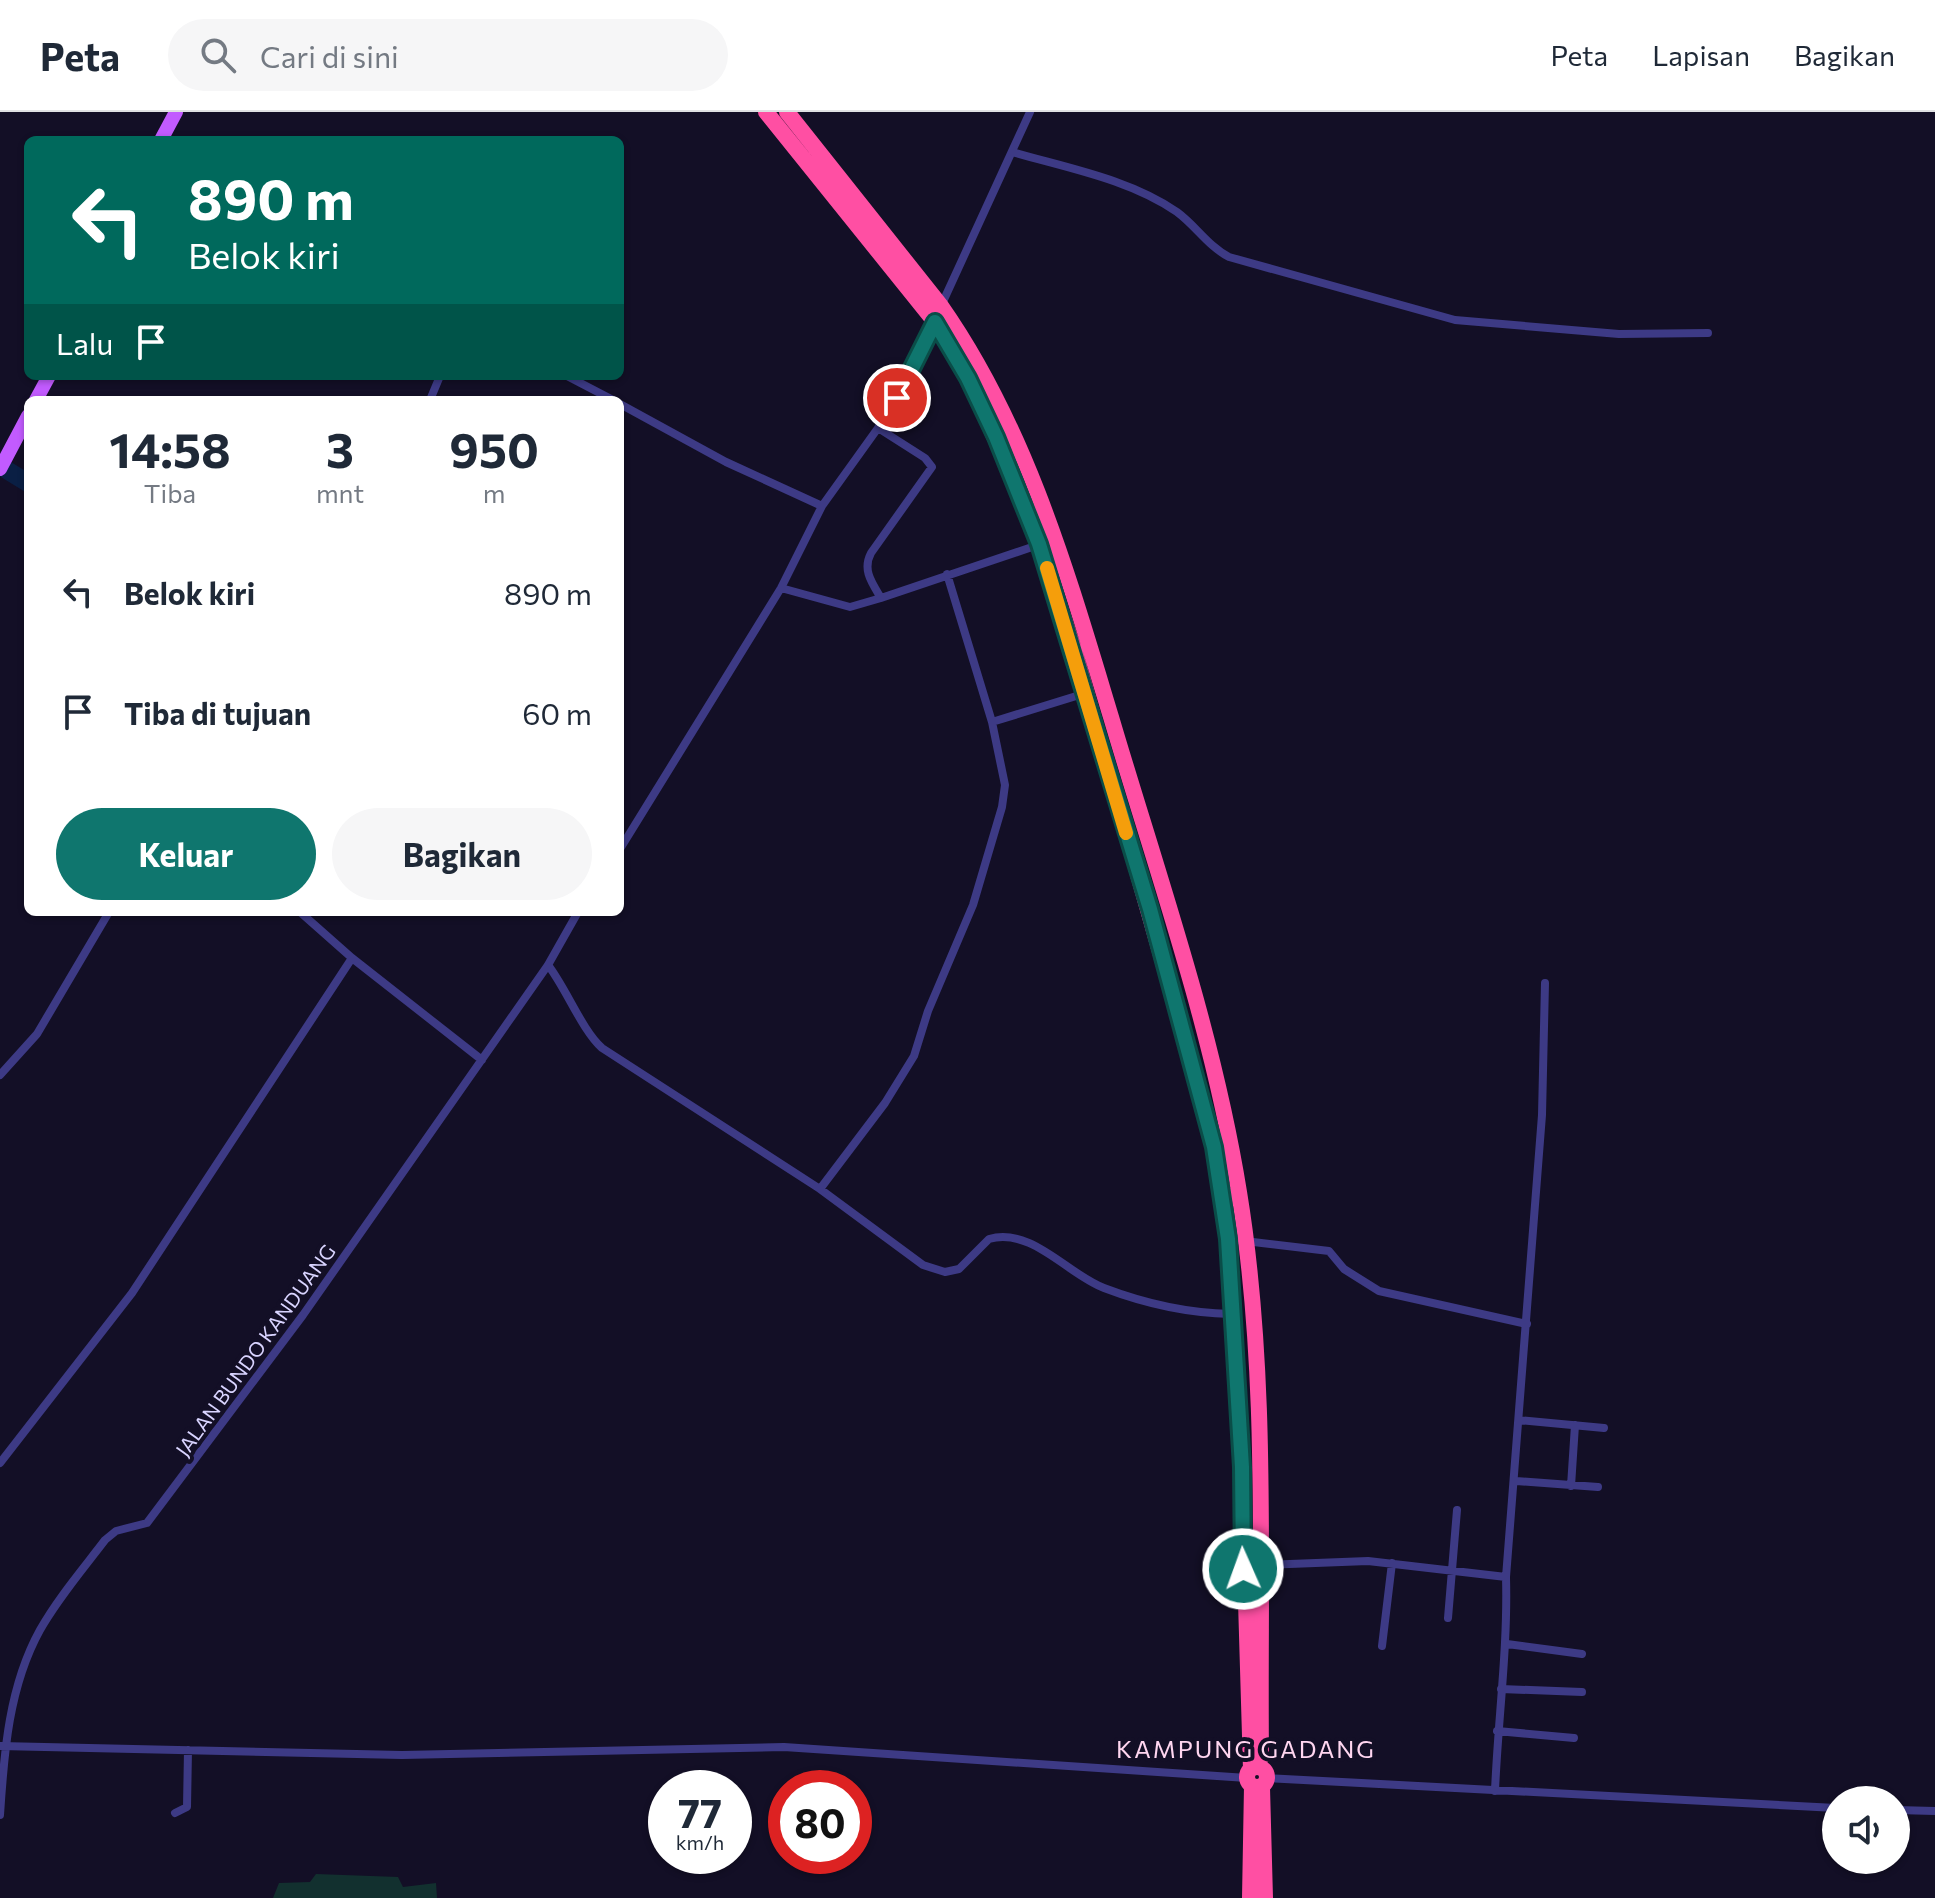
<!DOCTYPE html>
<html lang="id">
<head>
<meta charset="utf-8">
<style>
	body { margin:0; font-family:Commissioner,sans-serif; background:#f6f6f7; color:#1f2937; height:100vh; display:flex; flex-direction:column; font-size:30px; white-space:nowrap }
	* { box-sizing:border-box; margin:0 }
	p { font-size:26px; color:#747a83 }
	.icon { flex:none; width:44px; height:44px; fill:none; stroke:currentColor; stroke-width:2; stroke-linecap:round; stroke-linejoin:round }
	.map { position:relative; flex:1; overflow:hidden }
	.sheet { position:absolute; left:24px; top:284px; width:600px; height:520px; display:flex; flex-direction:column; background:#fff; border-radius:12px; box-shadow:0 2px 6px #0004 }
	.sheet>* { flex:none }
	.guide { position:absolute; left:24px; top:24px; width:600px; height:244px; border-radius:12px; box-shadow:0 2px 6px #0004; background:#00695c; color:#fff; overflow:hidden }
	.fabs { position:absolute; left:1822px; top:1674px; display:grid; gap:16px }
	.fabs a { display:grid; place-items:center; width:88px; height:88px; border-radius:50%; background:#fff; box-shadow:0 2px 6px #0004; font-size:40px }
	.speed { position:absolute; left:648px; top:1658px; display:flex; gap:16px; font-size:40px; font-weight:700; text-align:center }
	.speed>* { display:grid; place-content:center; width:104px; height:104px; border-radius:50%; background:#fff; box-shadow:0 2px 6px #0004; line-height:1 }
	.speed small { font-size:20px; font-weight:400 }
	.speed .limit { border:12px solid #d22; background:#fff; color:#111 }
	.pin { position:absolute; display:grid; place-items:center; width:68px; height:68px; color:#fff; margin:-34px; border:4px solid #fff; border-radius:50%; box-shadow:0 2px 8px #0007 }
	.me { position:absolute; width:88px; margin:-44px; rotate:358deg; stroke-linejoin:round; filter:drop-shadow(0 0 6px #0008) }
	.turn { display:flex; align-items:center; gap:28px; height:168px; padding:0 32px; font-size:36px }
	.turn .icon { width:104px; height:104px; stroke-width:2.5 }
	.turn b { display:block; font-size:56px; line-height:68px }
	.then { display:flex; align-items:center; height:76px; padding:0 32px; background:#0003; gap:16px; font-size:30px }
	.eta { display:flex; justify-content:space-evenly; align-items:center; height:136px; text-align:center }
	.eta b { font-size:48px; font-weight:700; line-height:56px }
	.action { display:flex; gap:16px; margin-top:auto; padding:16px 32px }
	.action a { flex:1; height:92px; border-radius:48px; background:#0f766e; color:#fff; font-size:32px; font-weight:700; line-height:92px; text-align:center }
	.action a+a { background:#f6f6f7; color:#1f2937 }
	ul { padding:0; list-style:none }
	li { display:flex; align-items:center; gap:24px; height:120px; padding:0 32px }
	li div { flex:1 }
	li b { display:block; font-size:30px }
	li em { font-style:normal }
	header { display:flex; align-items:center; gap:48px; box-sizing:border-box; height:112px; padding:0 40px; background:#fff; border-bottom:2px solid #e0e1e3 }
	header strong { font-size:38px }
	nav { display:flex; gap:44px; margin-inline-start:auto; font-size:28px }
	.search { width:560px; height:72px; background:#f6f6f7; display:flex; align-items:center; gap:20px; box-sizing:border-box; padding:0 28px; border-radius:44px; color:#747a83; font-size:30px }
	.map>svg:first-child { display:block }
	.green { fill:#12302f }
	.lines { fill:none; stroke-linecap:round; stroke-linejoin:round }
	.river { stroke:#0a1f44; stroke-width:18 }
	.street { stroke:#3d3a85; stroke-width:8 }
	.primary { stroke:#c25bff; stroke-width:14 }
	.highway { stroke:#ff4fa3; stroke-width:16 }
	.route-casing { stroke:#0a4d48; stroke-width:20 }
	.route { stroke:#0f766e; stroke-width:14 }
	.slow { stroke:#f59e0b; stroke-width:14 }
	.labels { text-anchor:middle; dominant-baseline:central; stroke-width:8; stroke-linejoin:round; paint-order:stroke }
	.street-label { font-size:20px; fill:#d9d4ff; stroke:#130f26 }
	.quarter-label { font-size:24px; letter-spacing:2px; fill:#ffd6f0; stroke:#130f26 }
</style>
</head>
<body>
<header>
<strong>Peta</strong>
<div class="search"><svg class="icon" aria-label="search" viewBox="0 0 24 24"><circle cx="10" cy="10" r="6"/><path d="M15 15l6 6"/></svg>Cari di sini</div>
<nav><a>Peta</a><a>Lapisan</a><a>Bagikan</a></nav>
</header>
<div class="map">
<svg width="1935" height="1786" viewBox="0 0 1935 1786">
	<rect width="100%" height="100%" fill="#130f26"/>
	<path class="green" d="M316,1762L398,1765L403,1775L436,1771L437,1786H273L279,1771L310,1770Z"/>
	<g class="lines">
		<path class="river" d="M0,354L28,371"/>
		<path class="street" d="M1012,40C1067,56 1129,67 1177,100C1196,114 1208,134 1229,145L1455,208L1619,222L1708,221
			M941,194L1030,0
			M935,210L902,278L878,316L925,346L932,355L871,441C862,458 872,471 881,486L1038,433
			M567,264L613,288
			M430,288L440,264
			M620,292L726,350L822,394L878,316
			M781,476L850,495L881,486
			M992,610L1086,581
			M620,737L781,476L822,394
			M300,800L352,846L482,948
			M548,853C567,878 582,918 602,936L820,1077L923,1153L945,1160L959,1157L989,1127C1032,1115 1067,1162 1104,1176C1146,1192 1186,1201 1231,1202
			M0,963L37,922L109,800
			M820,1077L885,991L914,944L928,899L973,793L1002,695L1005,673L992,610L947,462
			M1228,1127L1329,1139L1344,1157L1379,1179L1527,1212
			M1519,1308L1604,1316
			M0,1351L132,1181L352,846
			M1516,1369L1598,1375
			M1571,1374L1575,1313
			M1260,1453L1368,1449L1506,1465
			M1448,1506L1457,1398
			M1507,1532L1582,1542
			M1382,1534L1392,1451
			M1501,1577L1582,1580
			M1497,1619L1574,1626
			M0,1634L402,1643L784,1635L1247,1666
			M1267,1666L1836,1696
			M1495,1679C1498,1607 1508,1536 1506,1465L1542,1003L1545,871
			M1896,1698L1935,1699
			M175,1701L187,1695L188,1638
			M0,1703C4,1640 9,1574 40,1518C58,1486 83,1457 105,1428L116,1419L147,1411L303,1203L548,853L578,800"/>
		<path class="primary" d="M161,28L176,0
			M36,288L49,264
			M0,357L28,304"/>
		<path class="highway" d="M766,0L935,210L968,266L1028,400L1074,538L1202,987L1224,1085L1242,1355L1251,1657
			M787,0L941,194C1027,317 1068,463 1111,605C1157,761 1213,918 1239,1080C1269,1263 1259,1460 1261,1646
			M1247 1665a10 10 0 1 1 20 0a10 10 0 1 1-20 0Z
			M1262,1676L1265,1786
			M1250,1786L1252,1674"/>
	</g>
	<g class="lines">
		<defs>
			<path id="route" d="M897,286L935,210L968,266L996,325L1039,432L1150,797L1214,1035L1228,1127L1242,1355L1243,1457"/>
		</defs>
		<use href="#route" class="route-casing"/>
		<use href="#route" class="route"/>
		<path class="slow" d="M1047,456L1126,721"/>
	</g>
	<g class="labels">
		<g class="street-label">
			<text transform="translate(255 1238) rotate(-54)">JALAN BUNDO KANDUANG</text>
		</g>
		<g class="quarter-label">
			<text x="1246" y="1636">KAMPUNG GADANG</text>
		</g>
	</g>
</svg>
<div class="fabs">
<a><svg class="icon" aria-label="sound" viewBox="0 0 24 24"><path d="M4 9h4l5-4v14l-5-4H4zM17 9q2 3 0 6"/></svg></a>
</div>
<div class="speed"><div>77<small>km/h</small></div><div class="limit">80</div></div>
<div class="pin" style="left:897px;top:286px;background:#d93025"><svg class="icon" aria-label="arrive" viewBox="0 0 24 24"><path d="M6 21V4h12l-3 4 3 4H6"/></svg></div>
<svg class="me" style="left:1243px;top:1457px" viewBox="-20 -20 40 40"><circle r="17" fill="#0f766e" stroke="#fff" stroke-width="3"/><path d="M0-11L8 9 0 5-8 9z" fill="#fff"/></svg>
<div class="guide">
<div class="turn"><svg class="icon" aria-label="left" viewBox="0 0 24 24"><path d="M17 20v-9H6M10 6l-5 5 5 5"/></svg><div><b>890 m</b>Belok kiri</div></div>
<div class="then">Lalu<svg class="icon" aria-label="arrive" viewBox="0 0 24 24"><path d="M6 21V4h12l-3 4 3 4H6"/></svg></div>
</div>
<section class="sheet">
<div class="eta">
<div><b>14:58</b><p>Tiba</p></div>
<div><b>3</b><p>mnt</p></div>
<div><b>950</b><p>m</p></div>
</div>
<ul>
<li><svg class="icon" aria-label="left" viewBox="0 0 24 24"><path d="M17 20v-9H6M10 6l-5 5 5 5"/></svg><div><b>Belok kiri</b></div><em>890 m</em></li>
<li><svg class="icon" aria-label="arrive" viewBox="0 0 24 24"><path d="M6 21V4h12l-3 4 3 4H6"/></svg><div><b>Tiba di tujuan</b></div><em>60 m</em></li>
</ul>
<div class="action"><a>Keluar</a><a>Bagikan</a></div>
</section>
</div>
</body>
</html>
